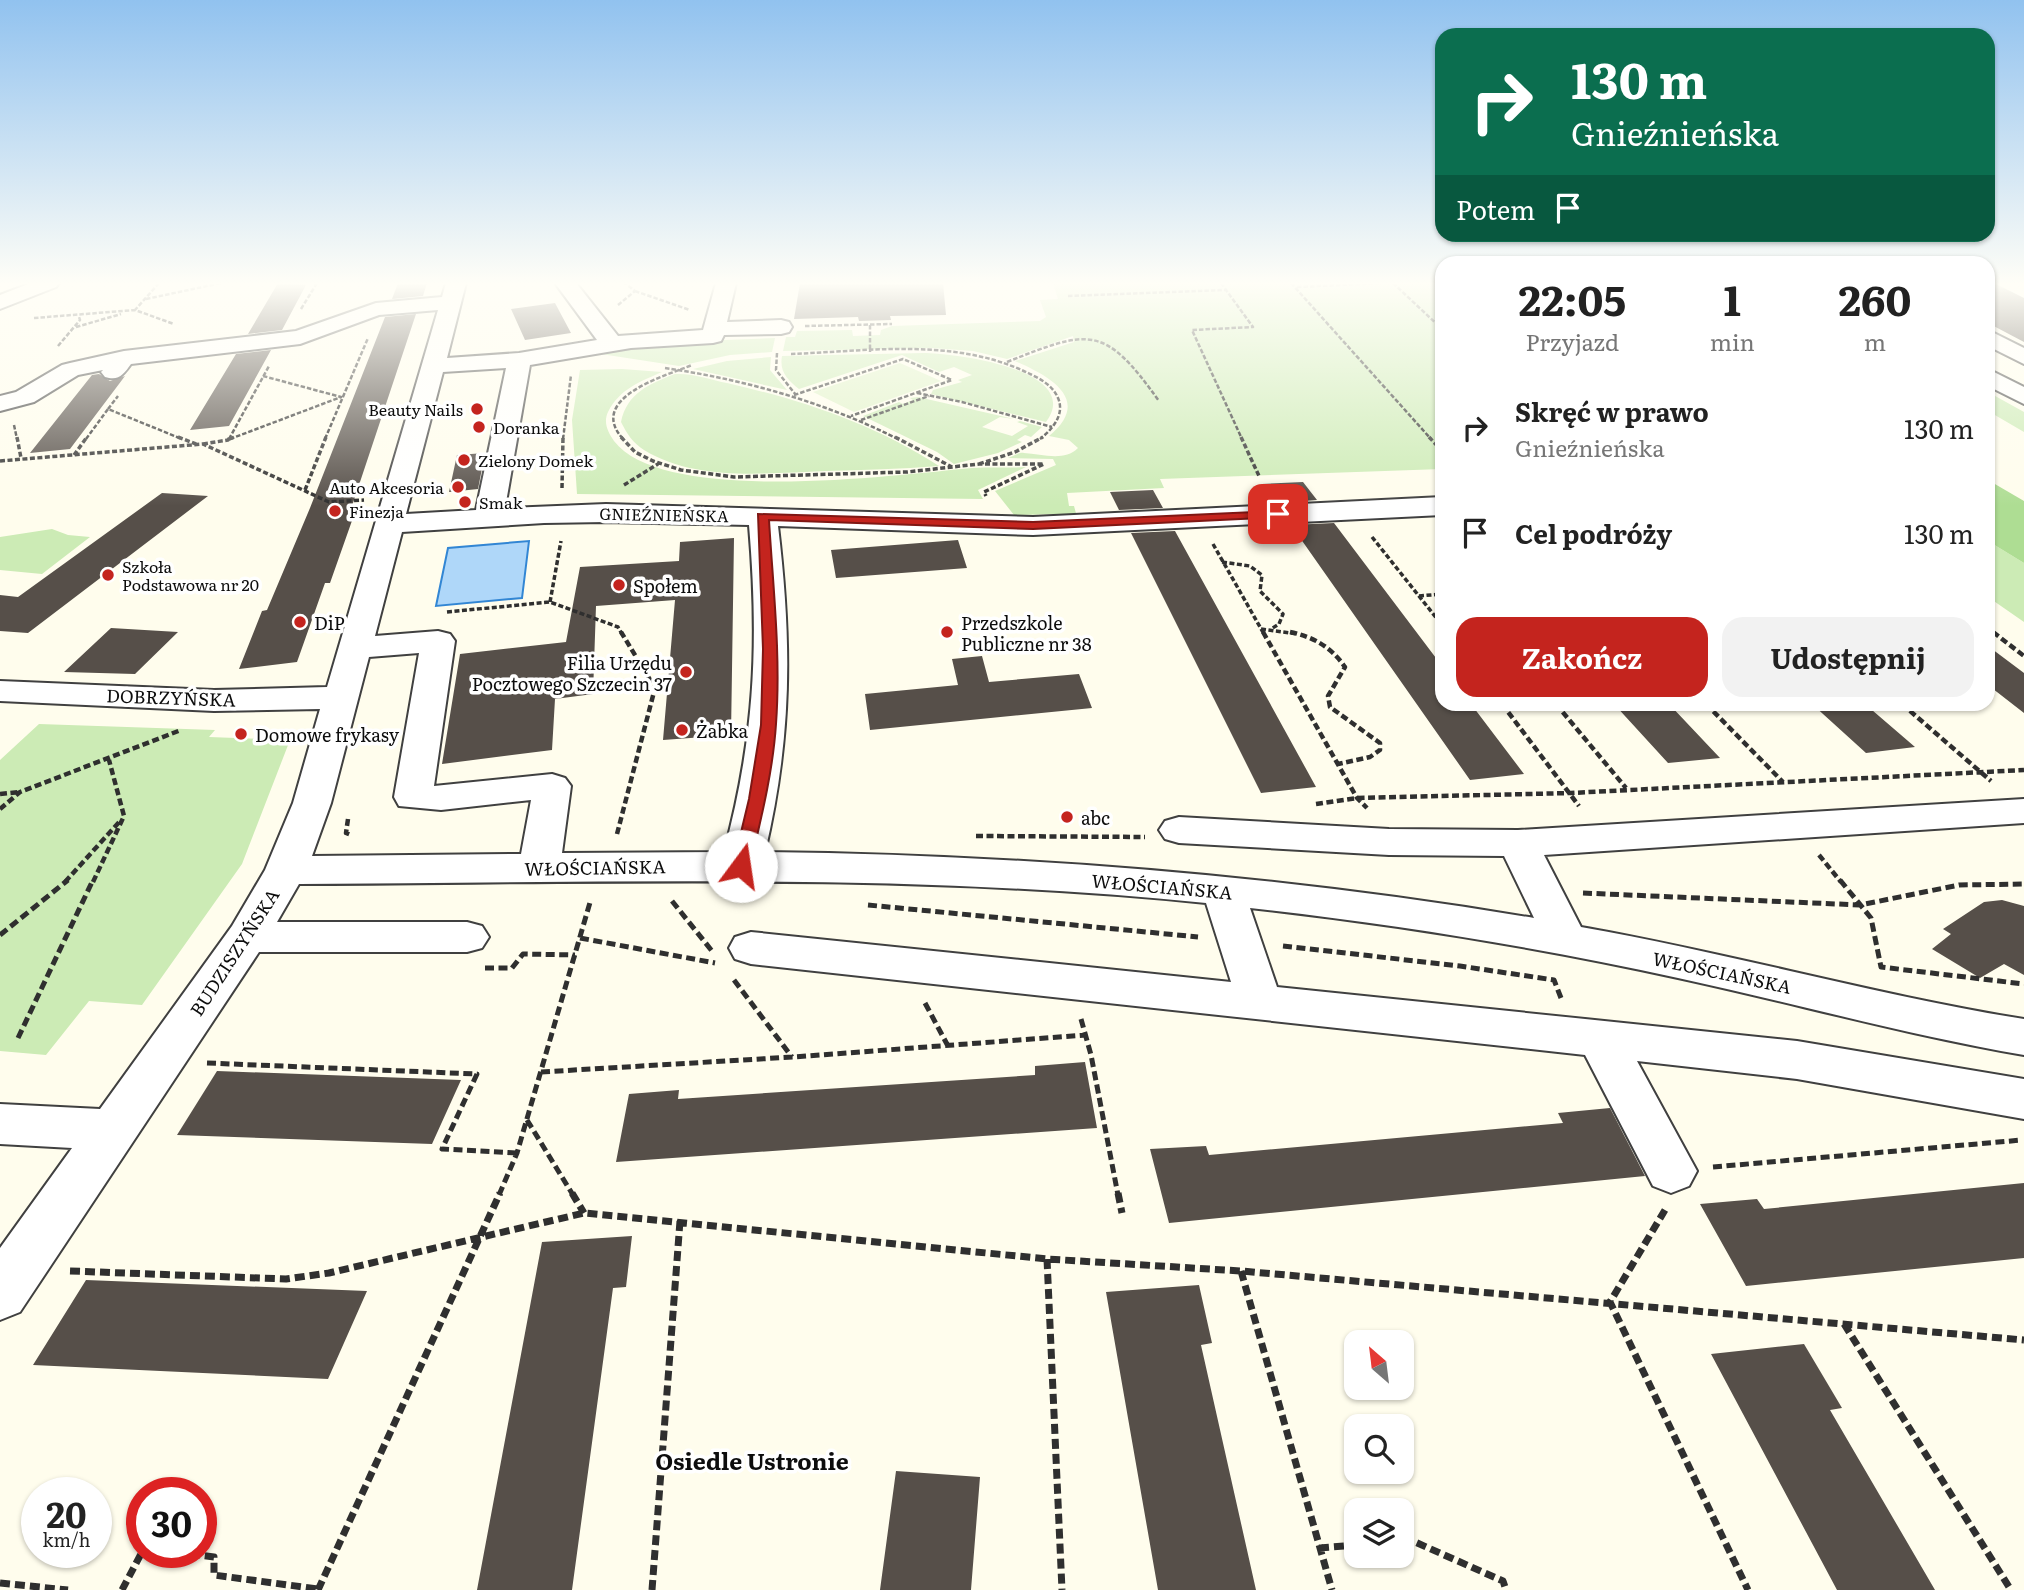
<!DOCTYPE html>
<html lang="pl">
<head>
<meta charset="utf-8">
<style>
	body { margin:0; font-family:Literata,serif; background:#f2f2f2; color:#222; height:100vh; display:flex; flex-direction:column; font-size:26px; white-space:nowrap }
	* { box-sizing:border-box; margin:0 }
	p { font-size:23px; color:#767676 }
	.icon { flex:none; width:38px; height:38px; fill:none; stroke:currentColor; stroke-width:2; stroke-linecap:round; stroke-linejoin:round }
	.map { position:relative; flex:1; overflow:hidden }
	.drawer { position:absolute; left:1435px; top:256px; width:560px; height:455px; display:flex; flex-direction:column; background:#fff; border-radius:21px; box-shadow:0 2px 5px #0004 }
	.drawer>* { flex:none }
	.top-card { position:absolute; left:1435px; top:28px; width:560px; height:214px; border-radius:21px; box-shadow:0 2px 5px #0004; background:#0b6e4f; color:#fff; overflow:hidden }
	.needle { width:46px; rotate:332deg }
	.fabs { position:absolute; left:1344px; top:1330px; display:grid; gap:14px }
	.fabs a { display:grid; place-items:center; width:70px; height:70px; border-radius:14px; background:#fff; box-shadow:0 2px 5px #0004; font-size:35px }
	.speed { position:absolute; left:21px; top:1477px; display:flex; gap:14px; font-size:35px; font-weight:700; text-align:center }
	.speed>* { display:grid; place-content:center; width:91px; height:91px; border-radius:50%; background:#fff; box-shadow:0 2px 5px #0004; line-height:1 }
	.speed small { font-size:18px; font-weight:400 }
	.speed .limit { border:10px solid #d22; background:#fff; color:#111 }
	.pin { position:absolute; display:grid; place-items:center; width:60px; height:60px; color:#fff; margin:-30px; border-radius:14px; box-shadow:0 4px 10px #0006 }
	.me { position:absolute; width:77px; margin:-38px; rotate:14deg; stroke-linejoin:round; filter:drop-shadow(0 0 5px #0008) }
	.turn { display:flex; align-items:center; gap:24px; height:147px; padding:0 21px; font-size:32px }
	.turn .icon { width:91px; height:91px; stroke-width:2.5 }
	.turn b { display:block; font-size:49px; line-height:60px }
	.then { display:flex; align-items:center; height:66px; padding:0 21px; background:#0003; gap:14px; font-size:26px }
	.eta { display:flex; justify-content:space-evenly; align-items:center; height:119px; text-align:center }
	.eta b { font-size:42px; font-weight:700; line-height:49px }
	.button { display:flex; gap:14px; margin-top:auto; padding:14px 21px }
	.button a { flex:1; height:80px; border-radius:21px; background:#c4241e; color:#fff; font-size:28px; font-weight:700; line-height:80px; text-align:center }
	.button a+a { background:#f2f2f2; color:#222 }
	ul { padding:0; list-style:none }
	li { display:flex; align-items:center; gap:21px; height:105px; padding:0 21px }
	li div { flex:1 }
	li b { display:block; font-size:26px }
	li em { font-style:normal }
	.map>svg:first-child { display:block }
	.green { fill:#ccebb5 }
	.forest { fill:#aedd93 }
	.pitch { fill:#dff2c7 }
	.water { fill:#afd7f9; stroke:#3286d4; stroke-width:2 }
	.building { fill:#564f49 }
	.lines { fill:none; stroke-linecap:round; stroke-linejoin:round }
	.minor-casing { stroke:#404040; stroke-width:4 }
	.path-far4 { stroke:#2f2f2f; stroke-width:2.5; stroke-dasharray:4.5 2; stroke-linecap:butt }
	.path-far3 { stroke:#2f2f2f; stroke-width:3.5; stroke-dasharray:5 2.5; stroke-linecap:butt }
	.path-far2 { stroke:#2f2f2f; stroke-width:4.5; stroke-dasharray:7 3.5; stroke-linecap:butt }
	.path-far1 { stroke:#2f2f2f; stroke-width:5; stroke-dasharray:9 4.5; stroke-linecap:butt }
	.path { stroke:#2f2f2f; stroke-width:7; stroke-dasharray:10 5; stroke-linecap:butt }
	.minor { fill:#fff; fill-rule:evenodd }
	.route { fill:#c4241e; stroke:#7f1714; stroke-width:2 }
	.poi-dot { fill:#c4241e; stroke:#fff; stroke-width:2.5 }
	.labels { text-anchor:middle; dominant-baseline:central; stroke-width:7; stroke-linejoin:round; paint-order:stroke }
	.far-poi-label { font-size:16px; fill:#0d0d0d; stroke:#fff; text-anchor:start }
	.far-street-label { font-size:16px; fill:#0d0d0d; stroke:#fff }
	.poi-label { font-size:18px; fill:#0d0d0d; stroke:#fff; text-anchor:start }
	.street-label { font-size:18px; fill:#0d0d0d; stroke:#fff }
	.near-neighbourhood-label { font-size:23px; font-weight:bold; fill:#0d0d0d; stroke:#fff }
</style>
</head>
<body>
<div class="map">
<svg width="2024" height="1590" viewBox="0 0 2024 1590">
	<rect width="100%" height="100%" fill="#fffded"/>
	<path class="green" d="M1053,283H1442V469L1160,479L1164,488L1067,493L1069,506H1074L1077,517L1065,518L1063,514L1014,515L995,491L1056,465L1053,459L1008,458C1013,456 1019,452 1024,453C1042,454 1064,462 1078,448L1069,440L1049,436C1093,400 1050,376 1015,361L1074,342L1073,336L1007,359L973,351L932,348L783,351L786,337H795L797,331L852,330L853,336L880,335L881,330L892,326L1040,321L1046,317L1040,300L1058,299Z
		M775,338L772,352L730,355L679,366L588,352L623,344Z
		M923,353C952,353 1085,369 1046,422L931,394L933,390L962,382L958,380L972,375L954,367L939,372L902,355L799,389C788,380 779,372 782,356Z
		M771,357L770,370L787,390L693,369L727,361Z
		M622,369L662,372C639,382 620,389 608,412C603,423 608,432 614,441C664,506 896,475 972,468C990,467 1008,468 1026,467L978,490L983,499L577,494L572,420L580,370Z
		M675,374C693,373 712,380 727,383C801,400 872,423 939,466C901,469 863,470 825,471C767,473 696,482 644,450C633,443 627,434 621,422C627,393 649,384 675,374Z
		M1988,392L2024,412V432L1988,411Z
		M918,397L1014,419L1000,417L982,427L1012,436L1028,426L1017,422L1020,421L1042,427L1031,437L1025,435L1017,440L1022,442L998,453L954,464L937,452L863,416L899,402L903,404L913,400L910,398Z
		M52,529L68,535L90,537L42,574L0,570V537Z
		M1988,541L2024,563V622L1988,597Z
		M39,724L215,730L209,737L290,740L242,864L142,1005L89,1001L46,1055L0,1051V760Z"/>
	<path class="forest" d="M1988,480L2024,501V563L1988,541Z"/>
	<path class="pitch" d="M900,363L941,381L854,412L813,392Z"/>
	<path class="water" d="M529,541L522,598L436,606L448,548Z"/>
	<path class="building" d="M278,283L306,285L282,330L248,334Z
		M398,283H427L423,296L392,299Z
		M800,283H943L946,315L890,316L891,320L859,321L858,317L794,319Z
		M1988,283H1994L2024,298V342L1988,323Z
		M555,303L571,333L525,340L511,309Z
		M416,314L349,515H354L330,583H325L297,662L239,669L262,611L267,610L310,508L385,317Z
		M271,350L229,426L190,430L236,354Z
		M99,374L110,381L125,376L70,449L30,453L92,375Z
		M485,453L478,489L449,492L457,455Z
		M1303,482L1317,500L1275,503L1262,484Z
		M1153,490L1163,508L1119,510L1110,492Z
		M162,493L208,496L28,633L0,631V595L18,597Z
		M1334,523L1442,666V704H1471L1524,774L1470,780L1291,525Z
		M1175,531L1316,787L1261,793L1131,533Z
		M734,538L731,735L663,740L675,600L596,606L593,694L555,699L552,750L442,764L460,654L566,642L580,567L679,561L680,542Z
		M958,540L967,568L836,578L831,550Z
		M111,628L178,632L135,674L64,672Z
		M1988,646L2024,673V713L1988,685Z
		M982,656L989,682L1079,674L1092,708L870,730L865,694L958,685L952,659Z
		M1614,704H1669L1720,758L1668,763Z
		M1812,704H1865L1915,747L1866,753Z
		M2002,900L2024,906V975L2004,964L1980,978L1932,949L1951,934L1943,929L1984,902Z
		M1085,1062L1097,1128L616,1162L629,1094L679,1090L678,1099L1035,1075V1066Z
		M217,1071L461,1080L432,1144L177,1135Z
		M1610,1108L1645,1176L1169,1223L1150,1149L1206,1146L1209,1155L1563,1123L1558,1113Z
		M2024,1183V1258L1746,1286L1700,1204L1757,1199L1764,1209Z
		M632,1236L626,1287L613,1288L572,1590H477L542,1242Z
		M86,1280L367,1291L328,1379L33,1365Z
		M1199,1285L1212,1343L1201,1345L1256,1590H1158L1106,1292Z
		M1804,1344L1842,1408L1830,1410L1935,1590H1837L1711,1354Z
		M896,1471L980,1477L971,1590H880Z"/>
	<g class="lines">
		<defs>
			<path id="minor" d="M31,283H59L56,287L0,309V295Z
				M446,283H466L447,358L519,353L597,340L555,283H576L618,336L703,330L716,283H736L727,322L781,320L789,322L792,327L789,332L781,334L724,335L721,341L713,343L631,348L530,365L505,508L606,504L1033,517L1442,497V515L1033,535L778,526C792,643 792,737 765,852C1023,855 1279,875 1534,918L1504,856L1389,855L1179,843L1165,839L1159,830L1165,821L1179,817L1389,829L1518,830L2024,799V823L1544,855L1581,927C1730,953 1875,995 2024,1019V1055C1907,1035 1794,1003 1678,978C1537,947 1394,924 1250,908L1277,987L1797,1041L2024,1079V1119L1797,1079L1637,1061L1697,1171L1689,1186L1671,1193L1653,1186L1585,1055L751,964L735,959L729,948L735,937L751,932L1231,982L1206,903C904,872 602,883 299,884L277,922H467L482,926L489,937L482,948L467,952H259L20,1312L0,1320V1248L72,1148L0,1144V1104L100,1109L232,926L265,870L293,803L320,709L214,711L0,701V681L214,690L327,687L438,310L379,315L300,344L131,364C123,375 119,381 105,377L101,372L103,370L78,375L34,402L0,411V396L16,392L62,365L70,363L124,351L296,331L376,303L442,297ZM506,368L476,510L406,514L443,372ZM606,522L749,525C759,643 755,737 724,852L562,853L571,786L565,778L552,774L434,786L455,641L450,634L438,631L375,636L402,532L544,523ZM419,653L394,797L399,806L441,810L531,800L521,854L312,856L331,803L369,657Z
				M1988,330L2024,348V364L1988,346Z
				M1988,369L2024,387V404L1988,386Z"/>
		</defs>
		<use href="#minor" class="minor-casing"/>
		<path class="path-far4" d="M159,283L135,310L174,324
			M1221,283L1253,327L1192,330L1242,439
			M1291,283L1431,439
			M1393,283L1442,329
			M1297,287L1382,283
			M635,291L690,310
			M1068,296L1225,290
			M146,299L221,283
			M618,305L635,291L625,283
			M301,309L317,283
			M34,318L135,310
			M870,325V352
			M805,326L892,324
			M76,327L121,314
			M58,346L80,320L79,317
			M777,353L776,370L796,395
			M791,354C870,351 956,337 1030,374C1041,379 1053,386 1058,398C1065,414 1053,429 1040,439
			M1007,362C1090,329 1104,324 1159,401
			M665,368C746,380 824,402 898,439
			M917,393L962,402L1052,427
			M794,395L903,359L952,380L851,416
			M108,409L118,396
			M861,420L929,396
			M14,425L17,439
			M86,439L108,409L182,439
			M229,439L269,366
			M230,439L341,397L263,376
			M325,439L368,338
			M563,439L571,375
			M623,439C586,398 665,376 692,365"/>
		<path class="path-far3" d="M17,437L21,458
			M178,437L196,444
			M621,437L635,452L653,461L681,470L734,477L907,472L979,464H1044L984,492L986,496
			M895,437L952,467
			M1241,437L1259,476
			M1429,437L1442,451
			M229,439L235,437
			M203,444L228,440L230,437
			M74,455L87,437
			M0,461L203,444L329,502L364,500
			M979,464L1015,452L1043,437
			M624,485L658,464
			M562,488L563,437
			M305,490L326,437
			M1372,537L1442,625
			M1213,544L1264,634
			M1222,562L1250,566L1262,575L1260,591L1283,614L1279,624L1271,629
			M1419,596L1442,594
			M550,602L561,541
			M447,612L550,602L618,627L622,634
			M1261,629L1298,634
			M1988,629L1995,634"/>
		<path class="path-far2" d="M1263,632L1357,798L1367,808
			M1290,632C1314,637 1331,647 1345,667L1328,696L1330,707L1380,743V750L1370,757L1338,764
			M1993,632L2024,656
			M1502,704L1579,806
			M1556,704L1626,788
			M1706,704L1783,782
			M1902,704L1991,781
			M0,794L19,792
			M1316,804L1357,798L1571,793L2024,770
			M0,809L20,792L181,730
			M348,819L346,833L351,835
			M617,834L655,688L621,632
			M976,836L1145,837
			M1819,855L1841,882
			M65,882L121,820
			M93,882L124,816L109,760"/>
		<path class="path-far1" d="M1840,880L1871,918L1881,967L2024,984
			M1583,893L1860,905L1959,885L2024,884
			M672,901L712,951
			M868,905L1198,937
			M0,935L68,880
			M580,938L715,963
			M1283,946L1460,966L1554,980L1561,998
			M485,968H512L523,954L575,955
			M734,980L792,1057
			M925,1003L948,1046
			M1081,1019L1091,1055L1118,1195
			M18,1038L93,880
			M207,1063L477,1074L442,1149L517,1153
			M541,1072L793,1057L1086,1035
			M527,1120L573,1195
			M1713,1167L2022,1140
			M499,1195L517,1153L591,899"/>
		<path class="path" d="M572,1193L584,1213
			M1118,1193L1122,1213
			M1665,1210L1610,1302L1748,1590
			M1047,1259L1062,1590
			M70,1271L286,1279L329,1273L584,1213L1047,1259L1241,1271L2024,1340
			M1241,1271L1332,1590
			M1844,1324L2011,1590
			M1402,1543L1415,1542L1503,1581L1506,1590
			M1319,1548L1356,1545
			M175,1552L214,1557V1575L318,1589
			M0,1583L68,1590
			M122,1590L142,1552
			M318,1590L500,1193
			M652,1590L680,1221"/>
		<use href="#minor" class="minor"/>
	</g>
	<linearGradient id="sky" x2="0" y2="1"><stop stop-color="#91c2ef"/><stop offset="0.56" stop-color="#fffef7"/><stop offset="1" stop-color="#fffef7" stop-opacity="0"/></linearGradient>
	<rect width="2024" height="506" fill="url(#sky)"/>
	<path class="route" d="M1278,511L1284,514L1282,517L1033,529L769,520C773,587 781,656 776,724C773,771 761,819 750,866L747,870H735L733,866L749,799L761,725L763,649L758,514L1033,522Z"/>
	<g class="poi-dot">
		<circle cx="477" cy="409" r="7"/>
		<circle cx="479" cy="427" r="7"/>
		<circle cx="464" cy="460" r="7"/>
		<circle cx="458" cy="487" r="7"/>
		<circle cx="465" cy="502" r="7"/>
		<circle cx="335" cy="511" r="7"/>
		<circle cx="108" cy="575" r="7"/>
		<circle cx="619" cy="585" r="7"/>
		<circle cx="300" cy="622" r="7"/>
		<circle cx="947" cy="632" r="7"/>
		<circle cx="686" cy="672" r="7"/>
		<circle cx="682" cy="730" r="7"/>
		<circle cx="241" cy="734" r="7"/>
		<circle cx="1067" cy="817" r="7"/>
	</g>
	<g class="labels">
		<g class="far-poi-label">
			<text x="463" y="409" text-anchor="end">Beauty Nails</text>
			<text x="493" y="427">Doranka</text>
			<text x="478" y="460">Zielony Domek</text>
			<text x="444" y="487" text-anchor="end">Auto Akcesoria</text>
			<text x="479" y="502">Smak</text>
			<text x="349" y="511">Finezja</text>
			<text x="122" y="566">Szkoła<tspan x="122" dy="18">Podstawowa nr 20</tspan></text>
		</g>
		<g class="far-street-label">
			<text transform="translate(664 514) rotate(1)">GNIEŹNIEŃSKA</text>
		</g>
		<g class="poi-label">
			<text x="633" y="585">Społem</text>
			<text x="314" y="622">DiP</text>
			<text x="961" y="622">Przedszkole<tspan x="961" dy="21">Publiczne nr 38</tspan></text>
			<text x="672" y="662" text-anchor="end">Filia Urzędu<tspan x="672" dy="21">Pocztowego Szczecin 37</tspan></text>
			<text x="696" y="730">Żabka</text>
			<text x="255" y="734">Domowe frykasy</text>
			<text x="1081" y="817">abc</text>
		</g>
		<g class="street-label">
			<text transform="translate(171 697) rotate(2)">DOBRZYŃSKA</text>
			<text transform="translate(595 867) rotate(-1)">WŁOŚCIAŃSKA</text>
			<text transform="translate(1162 886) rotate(5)">WŁOŚCIAŃSKA</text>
			<text transform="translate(234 952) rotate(-57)">BUDZISZYŃSKA</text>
			<text transform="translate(1722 972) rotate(12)">WŁOŚCIAŃSKA</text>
		</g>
		<g class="near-neighbourhood-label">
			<text x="752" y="1460">Osiedle Ustronie</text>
		</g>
	</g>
</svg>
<div class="fabs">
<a><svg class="needle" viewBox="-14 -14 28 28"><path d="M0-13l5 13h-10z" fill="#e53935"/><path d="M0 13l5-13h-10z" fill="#767676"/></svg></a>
<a><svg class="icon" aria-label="search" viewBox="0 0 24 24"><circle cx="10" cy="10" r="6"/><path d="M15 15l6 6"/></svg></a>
<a><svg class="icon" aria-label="layers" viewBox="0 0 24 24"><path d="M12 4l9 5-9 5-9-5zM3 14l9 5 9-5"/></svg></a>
</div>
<div class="speed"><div>20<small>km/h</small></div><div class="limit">30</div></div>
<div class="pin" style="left:1278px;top:514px;background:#d93025"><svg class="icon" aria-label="arrive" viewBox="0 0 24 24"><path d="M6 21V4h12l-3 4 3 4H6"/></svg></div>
<svg class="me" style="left:741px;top:866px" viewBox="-20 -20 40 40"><circle r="19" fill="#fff"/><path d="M0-13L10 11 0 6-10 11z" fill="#c4241e"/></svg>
<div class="top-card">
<div class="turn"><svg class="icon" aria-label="right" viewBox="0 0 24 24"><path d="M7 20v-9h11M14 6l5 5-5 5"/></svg><div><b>130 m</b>Gnieźnieńska</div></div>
<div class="then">Potem<svg class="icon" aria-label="arrive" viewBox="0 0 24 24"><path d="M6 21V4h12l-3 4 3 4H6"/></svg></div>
</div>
<section class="drawer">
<div class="eta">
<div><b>22:05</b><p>Przyjazd</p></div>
<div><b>1</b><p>min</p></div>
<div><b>260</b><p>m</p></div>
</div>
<ul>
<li><svg class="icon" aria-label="right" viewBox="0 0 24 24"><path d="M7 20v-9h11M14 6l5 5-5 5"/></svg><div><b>Skręć w prawo</b><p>Gnieźnieńska</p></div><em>130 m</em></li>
<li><svg class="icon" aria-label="arrive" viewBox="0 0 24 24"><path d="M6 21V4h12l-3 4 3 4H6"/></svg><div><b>Cel podróży</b></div><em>130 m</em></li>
</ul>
<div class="button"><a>Zakończ</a><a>Udostępnij</a></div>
</section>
</div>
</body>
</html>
